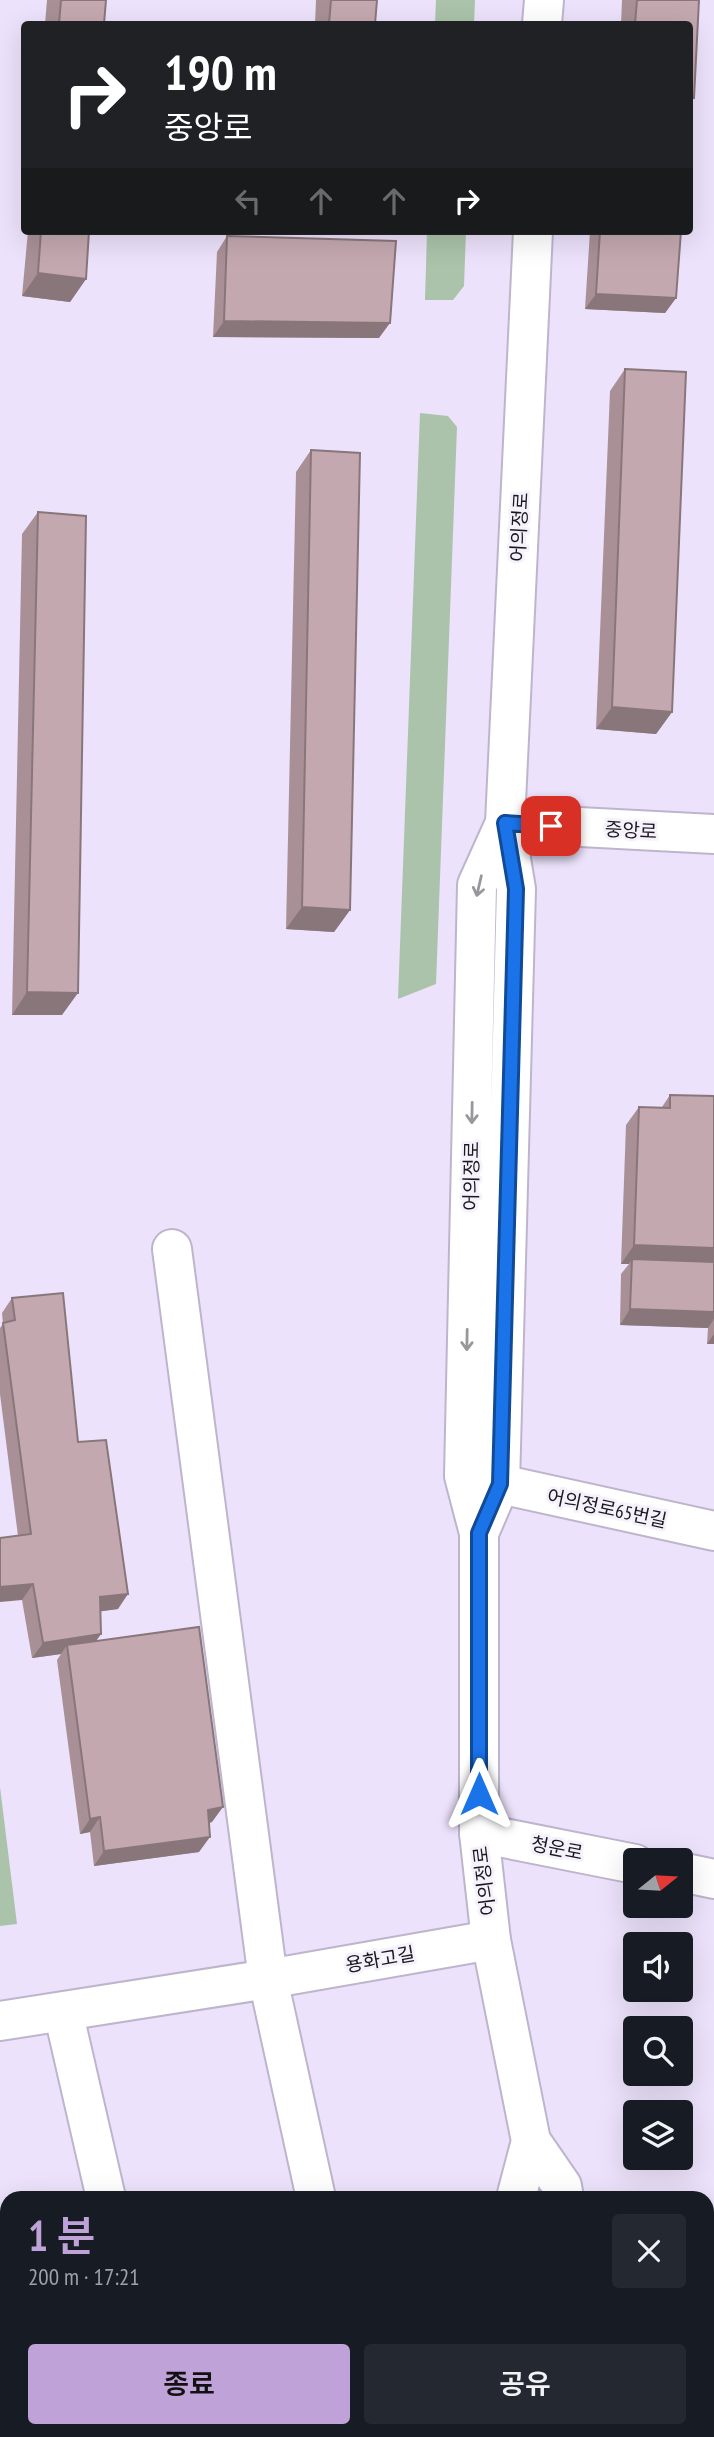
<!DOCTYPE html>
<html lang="ko">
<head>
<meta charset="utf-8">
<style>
	body { margin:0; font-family:"PT Sans Narrow","Noto Sans KR",sans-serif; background:#242831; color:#f1f3f6; height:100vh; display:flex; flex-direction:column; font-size:26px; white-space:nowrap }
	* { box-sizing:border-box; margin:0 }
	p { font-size:23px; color:#9ea1a6 }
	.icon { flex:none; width:38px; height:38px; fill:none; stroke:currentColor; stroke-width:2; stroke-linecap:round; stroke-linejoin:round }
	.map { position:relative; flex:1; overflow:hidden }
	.sheet { position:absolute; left:0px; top:2191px; width:714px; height:247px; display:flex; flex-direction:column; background:#171b24; border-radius:21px 21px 0 0; box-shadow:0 7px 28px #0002 }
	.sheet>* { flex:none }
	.guide { position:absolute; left:21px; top:21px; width:672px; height:214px; border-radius:7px; box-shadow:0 7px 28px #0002; background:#202124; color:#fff; overflow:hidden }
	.needle { width:46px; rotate:72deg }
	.fabs { position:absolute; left:623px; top:1848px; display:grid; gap:14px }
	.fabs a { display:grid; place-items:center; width:70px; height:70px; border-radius:7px; background:#171b24; box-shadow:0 7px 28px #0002; font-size:35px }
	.pin { position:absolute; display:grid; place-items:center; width:60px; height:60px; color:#fff; margin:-30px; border-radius:14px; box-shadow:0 4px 10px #0006 }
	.me { position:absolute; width:77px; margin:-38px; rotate:0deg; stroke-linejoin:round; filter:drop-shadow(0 0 5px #0008) }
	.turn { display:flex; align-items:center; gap:24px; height:147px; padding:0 28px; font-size:32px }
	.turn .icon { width:91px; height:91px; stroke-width:2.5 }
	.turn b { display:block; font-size:49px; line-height:60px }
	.lanes { display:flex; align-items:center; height:66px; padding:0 28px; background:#0003; justify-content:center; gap:35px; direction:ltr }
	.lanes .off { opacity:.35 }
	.round { display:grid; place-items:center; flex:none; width:74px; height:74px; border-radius:7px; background:#242831 }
	.summary { display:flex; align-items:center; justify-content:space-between; height:119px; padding:0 28px }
	h1 { font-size:42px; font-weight:600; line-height:52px; color:#bfa2d7 }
	.cta { display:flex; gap:14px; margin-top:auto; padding:14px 28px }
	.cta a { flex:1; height:80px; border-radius:7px; background:#bfa2d7; color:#111; font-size:28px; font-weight:600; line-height:80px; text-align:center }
	.cta a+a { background:#242831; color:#f1f3f6 }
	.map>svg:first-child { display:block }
	.green { fill:#abc3aa }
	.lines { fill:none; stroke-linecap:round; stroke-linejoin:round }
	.minor-casing { stroke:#beb5cd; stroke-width:42 }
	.major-casing { stroke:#beb5cd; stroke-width:42 }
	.minor { stroke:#fff; stroke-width:38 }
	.major { stroke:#fff; stroke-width:38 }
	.wall { fill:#a99097 }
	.shaded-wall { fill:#89767b }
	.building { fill:#c4a8b0; stroke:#89767b; stroke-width:2 }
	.oneway { stroke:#98979b }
	.route-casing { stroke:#114b97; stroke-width:18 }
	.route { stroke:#1a73e8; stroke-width:12 }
	.labels { text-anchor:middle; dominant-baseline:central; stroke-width:6; stroke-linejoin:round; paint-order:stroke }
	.street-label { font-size:19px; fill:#1b1820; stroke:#f6f2fc }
</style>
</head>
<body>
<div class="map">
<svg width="714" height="2437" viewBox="0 0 714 2437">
	<rect width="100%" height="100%" fill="#ece2fb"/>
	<path class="green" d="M436,0H475L474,24H435Z
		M427,231H466L464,286L453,300H425Z
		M420,413L448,416L457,427L436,984L398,999Z
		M0,1787L17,1924L0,1926Z"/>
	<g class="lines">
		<defs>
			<path id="minor" d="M505,823L714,834
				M172,1249L268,1979L316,2198
				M500,1484L714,1531
				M479,1833L635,1864
				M681,1872L714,1879
				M63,2011L106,2198
				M0,2021L268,1979L491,1940
				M707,2381L714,2380
				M159,2431L161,2437
				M366,2431L367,2437"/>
			<path id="major" d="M542,24L544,0
				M505,823L477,885L464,1476L479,1533V1833L491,1940L531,2141L562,2186L564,2198
				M479,1533L500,1484L516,889L505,823L533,231
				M518,2198L517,2194L531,2141
				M566,2431L567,2437
				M611,2431L612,2437"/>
		</defs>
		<use href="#minor" class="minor-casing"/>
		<use href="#major" class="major-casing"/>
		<use href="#minor" class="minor"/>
		<use href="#major" class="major"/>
	</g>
	<path class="wall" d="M47,0H106L104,24H45Z
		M316,0H377L375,24H315Z
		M622,0H699L694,98L690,104V24H621Z
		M28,231H89L86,279L70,302L22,296Z
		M590,231H681L676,298L665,313L585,309Z
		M227,236L379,338L213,337L217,252Z
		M625,369L672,712L656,734L596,729L610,391Z
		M311,450L350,910L334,932L286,929L296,472Z
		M38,512L62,1015H12L22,534Z
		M670,1095L714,1096V1344H707L708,1328L620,1325L621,1274L629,1264H621L626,1125L639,1107H662Z
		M12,1298L78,1442L118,1609L100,1611L101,1634L96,1641L212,1822L209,1823L199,1852L94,1866L90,1832L80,1834L57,1660L61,1654L32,1658L22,1600L18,1536L0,1394V1328L3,1324L2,1313Z"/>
	<path class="shaded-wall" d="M38,273L86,279L70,302L22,296Z
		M596,294L676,298L665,313L585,309Z
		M224,321L390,323L379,338L213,337Z
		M612,707L672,712L656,734L596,729Z
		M302,907L350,910L334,932L286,929Z
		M27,992L78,993L62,1015H12Z
		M634,1245L714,1248V1267L632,1259L629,1264H621Z
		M630,1309L714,1312V1319L708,1328L620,1325Z
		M714,1334V1344H707Z
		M33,1584L22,1600L0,1602V1587Z
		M128,1594L118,1609L89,1613L100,1597Z
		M101,1634L90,1649L67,1645L61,1654L32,1658L43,1643Z
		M223,1807L212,1822L198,1826L208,1810Z
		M100,1817L90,1832L80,1834L90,1819Z
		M210,1837L199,1852L94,1866L104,1851Z"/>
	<path class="building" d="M61,0H106L104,24H59Z
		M331,0H377L375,24H329Z
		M637,0H699L694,98L690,97V24H635Z
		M41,231H89L86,279L38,273Z
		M600,231H681L676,298L596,294Z
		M227,236L396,241L390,323L224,321Z
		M625,369L686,372L672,712L612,707Z
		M311,450L360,453L350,910L302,907Z
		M38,512L86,516L78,993L27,992Z
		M670,1095L714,1096V1248L634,1245L639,1107L670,1108Z
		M632,1259L714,1262V1312L630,1309Z
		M63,1293L78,1442L106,1440L128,1594L100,1597L101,1634L43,1643L33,1584L0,1587V1538L31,1534L3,1323L15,1320L12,1298Z
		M199,1627L223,1807L208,1810L210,1837L104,1851L100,1817L90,1819L67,1645Z"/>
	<defs><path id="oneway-shaft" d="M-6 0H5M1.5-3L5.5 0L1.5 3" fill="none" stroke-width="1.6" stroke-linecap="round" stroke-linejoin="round" transform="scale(1.75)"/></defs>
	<g class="oneway">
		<use href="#oneway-shaft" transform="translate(479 886) rotate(103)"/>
		<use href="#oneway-shaft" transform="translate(472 1113) rotate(91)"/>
		<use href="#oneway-shaft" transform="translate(467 1340) rotate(91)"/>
	</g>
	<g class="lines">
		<defs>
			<path id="route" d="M479,1794V1533L500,1484L516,889L505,823L551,826"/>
		</defs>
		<use href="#route" class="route-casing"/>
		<use href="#route" class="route"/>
	</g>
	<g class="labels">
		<g class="street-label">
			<text transform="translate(519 527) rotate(-87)">어의정로</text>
			<text transform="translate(631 830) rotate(3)">중앙로</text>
			<text transform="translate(471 1176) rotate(-89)">어의정로</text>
			<text transform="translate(607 1508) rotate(12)">어의정로65번길</text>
			<text transform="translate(557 1848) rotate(11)">청운로</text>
			<text transform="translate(484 1881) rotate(-97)">어의정로</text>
			<text transform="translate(380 1959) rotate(-10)">용화고길</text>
		</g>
	</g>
</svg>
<div class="fabs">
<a><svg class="needle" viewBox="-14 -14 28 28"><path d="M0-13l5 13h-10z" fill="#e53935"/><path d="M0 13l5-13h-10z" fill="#9ea1a6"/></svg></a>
<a><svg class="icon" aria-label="sound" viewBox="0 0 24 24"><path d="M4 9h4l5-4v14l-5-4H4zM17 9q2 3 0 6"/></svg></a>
<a><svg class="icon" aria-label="search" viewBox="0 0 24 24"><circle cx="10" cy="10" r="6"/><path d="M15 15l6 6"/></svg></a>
<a><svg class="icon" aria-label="layers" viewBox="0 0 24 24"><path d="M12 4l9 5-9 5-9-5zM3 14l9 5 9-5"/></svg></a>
</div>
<div class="pin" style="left:551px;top:826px;background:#d93025"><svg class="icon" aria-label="arrive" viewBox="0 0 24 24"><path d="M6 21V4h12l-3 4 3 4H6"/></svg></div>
<svg class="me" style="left:479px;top:1794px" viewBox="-20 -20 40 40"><path d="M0-17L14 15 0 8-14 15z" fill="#1a73e8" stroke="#fff" stroke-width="4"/></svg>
<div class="guide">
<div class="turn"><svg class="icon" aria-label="right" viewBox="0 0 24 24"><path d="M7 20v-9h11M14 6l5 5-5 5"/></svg><div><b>190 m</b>중앙로</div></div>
<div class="lanes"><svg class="icon off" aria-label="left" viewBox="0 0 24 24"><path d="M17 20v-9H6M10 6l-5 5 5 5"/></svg><svg class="icon off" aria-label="ahead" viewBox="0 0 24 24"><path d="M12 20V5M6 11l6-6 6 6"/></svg><svg class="icon off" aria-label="ahead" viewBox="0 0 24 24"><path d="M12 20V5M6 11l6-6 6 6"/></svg><svg class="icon" aria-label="right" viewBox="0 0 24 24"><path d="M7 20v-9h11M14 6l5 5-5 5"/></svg></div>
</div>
<section class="sheet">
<div class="summary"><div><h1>1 분</h1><p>200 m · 17:21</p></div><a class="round"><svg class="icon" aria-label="close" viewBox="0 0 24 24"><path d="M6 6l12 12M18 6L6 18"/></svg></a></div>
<div class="cta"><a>종료</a><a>공유</a></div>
</section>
</div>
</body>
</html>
